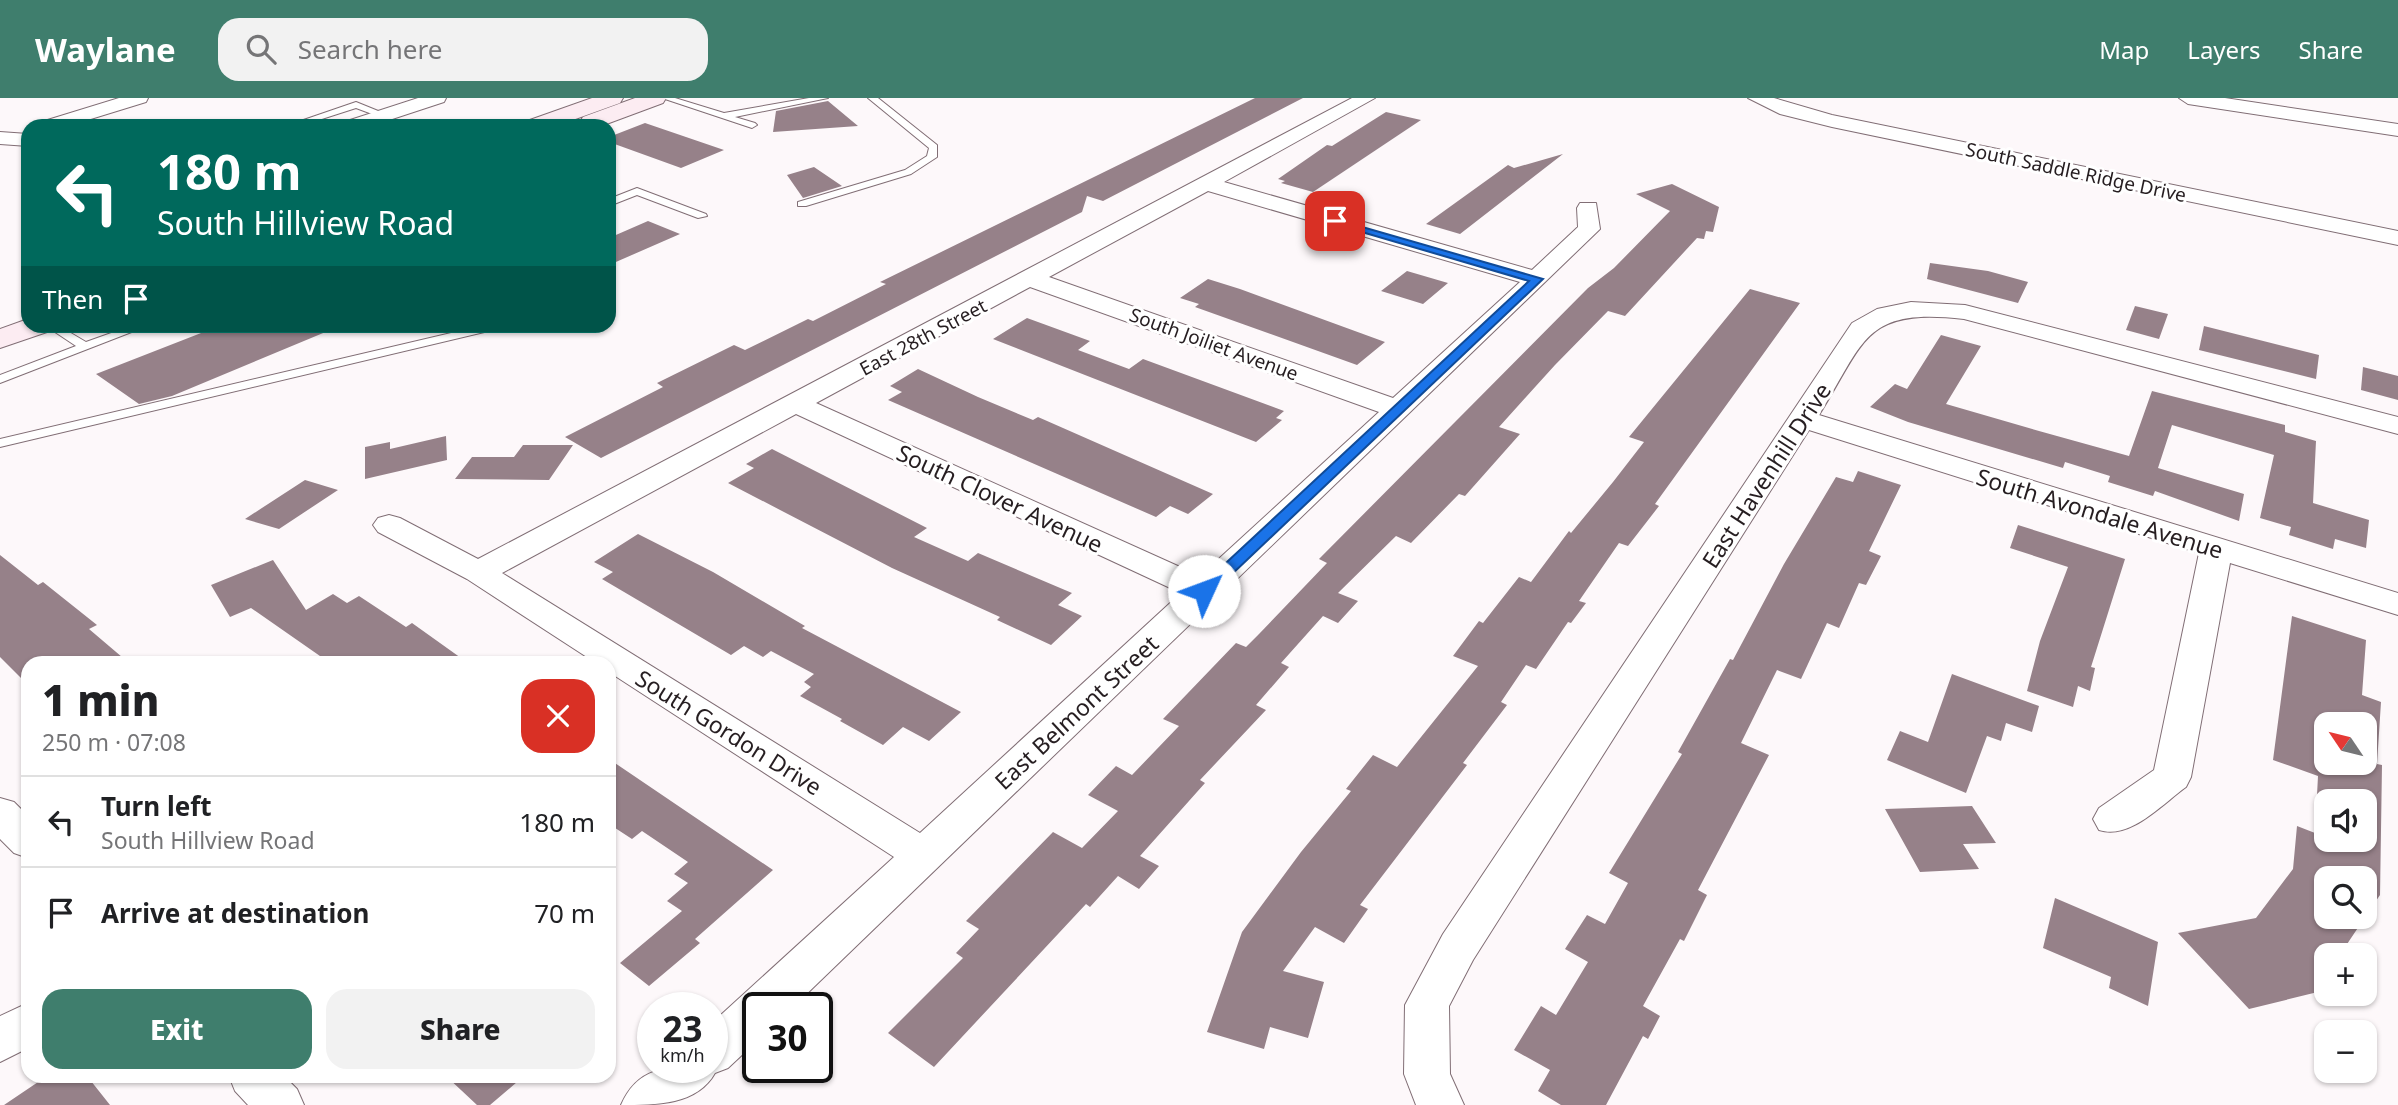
<!DOCTYPE html>
<html lang="en">
<head>
<meta charset="utf-8">
<style>
	body { margin:0; font-family:"Noto Sans",sans-serif; background:#f2f2f2; color:#202124; height:100vh; display:flex; flex-direction:column; font-size:26px; white-space:nowrap }
	* { box-sizing:border-box; margin:0 }
	p { font-size:23px; color:#757577 }
	.icon { flex:none; width:38px; height:38px; fill:none; stroke:currentColor; stroke-width:2; stroke-linecap:round; stroke-linejoin:round }
	.map { position:relative; flex:1; overflow:hidden }
	.details { position:absolute; left:21px; top:558px; width:595px; height:427px; display:flex; flex-direction:column; background:#fff; border-radius:21px; box-shadow:0 2px 5px #0004 }
	.details>* { flex:none }
	.guide { position:absolute; left:21px; top:21px; width:595px; height:214px; border-radius:21px; box-shadow:0 2px 5px #0004; background:#00695c; color:#fff; overflow:hidden }
	.needle { width:46px; rotate:305deg }
	.fabs { position:absolute; left:2314px; top:614px; display:grid; gap:14px }
	.fabs a { display:grid; place-items:center; width:63px; height:63px; border-radius:14px; background:#fff; box-shadow:0 2px 5px #0004; font-size:35px }
	.speed { position:absolute; left:637px; top:894px; display:flex; gap:14px; font-size:35px; font-weight:700; text-align:center }
	.speed>* { display:grid; place-content:center; width:91px; height:91px; border-radius:50%; background:#fff; box-shadow:0 2px 5px #0004; line-height:1 }
	.speed small { font-size:18px; font-weight:400 }
	.speed .limit { border:4px solid #111; border-radius:10px; background:#fff; color:#111 }
	.pin { position:absolute; display:grid; place-items:center; width:60px; height:60px; color:#fff; margin:-30px; border-radius:14px; box-shadow:0 4px 10px #0006 }
	.me { position:absolute; width:77px; margin:-38px; rotate:47deg; stroke-linejoin:round; filter:drop-shadow(0 0 5px #0008) }
	.turn { display:flex; align-items:center; gap:24px; height:147px; padding:0 21px; font-size:32px }
	.turn .icon { width:91px; height:91px; stroke-width:2.5 }
	.turn b { display:block; font-size:49px; line-height:60px }
	.then { display:flex; align-items:center; height:66px; padding:0 21px; background:#0003; gap:14px; font-size:26px }
	.round { display:grid; place-items:center; flex:none; width:74px; height:74px; border-radius:21px; background:#f2f2f2 }
	.head { display:flex; align-items:center; justify-content:space-between; height:119px; padding:0 21px }
	h1 { font-size:42px; font-weight:800; line-height:52px }
	.button { display:flex; gap:14px; margin-top:auto; padding:14px 21px }
	.button a { flex:1; height:80px; border-radius:21px; background:#3f7e6d; color:#fff; font-size:28px; font-weight:800; line-height:80px; text-align:center }
	.button a+a { background:#f2f2f2; color:#202124 }
	ul { padding:0; list-style:none }
	li { display:flex; align-items:center; gap:21px; height:91px; padding:0 21px; border-top:2px solid #e0e0e0 }
	li div { flex:1 }
	li b { display:block; font-size:26px }
	li em { font-style:normal }
	header { display:flex; align-items:center; gap:42px; box-sizing:border-box; height:98px; padding:0 35px; background:#3f7e6d; color:#fff }
	header strong { font-size:33px }
	nav { display:flex; gap:38px; margin-inline-start:auto; font-size:24px }
	.search { width:490px; height:63px; background:#f2f2f2; display:flex; align-items:center; gap:18px; box-sizing:border-box; padding:0 24px; border-radius:21px; color:#757577; font-size:26px }
	.map>svg:first-child { display:block }
	.building { fill:#968189; fill-rule:evenodd }
	.lines { fill:none; stroke-linecap:round; stroke-linejoin:round }
	.service-casing { stroke:#816e75; stroke-width:2 }
	.minor-casing { stroke:#816e75; stroke-width:2 }
	.secondary-casing { stroke:#816e75; stroke-width:2 }
	.service { fill:#fff; fill-rule:evenodd }
	.minor { fill:#fff; fill-rule:evenodd }
	.secondary { fill:#fcecf2; fill-rule:evenodd }
	.route { fill:#1a73e8; stroke:#114b97; stroke-width:2 }
	.labels { text-anchor:middle; dominant-baseline:central; stroke-width:6; stroke-linejoin:round; paint-order:stroke }
	.far-street-label { font-size:19px; fill:#261e21; stroke:#fff }
	.street-label { font-size:23px; fill:#261e21; stroke:#fff }
</style>
</head>
<body>
<header>
<strong>Waylane</strong>
<div class="search"><svg class="icon" aria-label="search" viewBox="0 0 24 24"><circle cx="10" cy="10" r="6"/><path d="M15 15l6 6"/></svg>Search here</div>
<nav><a>Map</a><a>Layers</a><a>Share</a></nav>
</header>
<div class="map">
<svg width="2398" height="1007" viewBox="0 0 2398 1007">
	<rect width="100%" height="100%" fill="#fdf8fa"/>
	<path class="building" d="M1255,0H1303L1103,103L1087,98L1082,114L601,360L565,339L663,289L657,285L734,247L745,252L808,221L813,223L886,186L880,184Z
		M828,3L858,28L773,34L776,13Z
		M1386,14L1421,22L1313,94L1281,85L1285,83L1278,81L1327,47L1332,48Z
		M645,25L724,52L681,70L609,44V39Z
		M1563,56L1460,136L1426,126L1508,67L1514,70Z
		M814,69L842,88L803,100L787,77Z
		M1672,86L1719,109L1713,134L1706,133L1704,141L1697,140L1625,218L1608,213L1555,267L1499,329L1520,336L1465,398L1459,396L1411,445L1396,438L1338,495L1358,503L1338,525L1323,518L1281,565L1289,569L1256,607L1266,612L1200,682L1205,685L1140,758L1159,768L1139,791L1118,778L1090,809L1086,806L934,969L888,935L963,860L956,855L979,831L966,823L1053,734L1082,750L1118,713L1088,697L1116,668L1132,677L1179,628L1163,621L1236,545L1246,549L1259,536L1327,465L1319,461L1588,190L1614,170L1670,113L1636,96Z
		M648,123L680,136L609,167V140Z
		M1930,165L1988,173L2028,184L2018,205L1927,181Z
		M1407,173L1448,185L1423,206L1381,193Z
		M1208,181L1240,191L1385,244L1357,267L1195,209L1199,206L1180,200Z
		M1750,191L1800,205L1655,406L1659,408L1628,448L1619,445L1579,503L1586,505L1571,525L1568,524L1536,571L1526,567L1501,604L1507,607L1463,665L1467,667L1360,807L1368,811L1344,845L1315,829L1283,873L1324,884L1308,940L1270,929L1264,951L1207,934L1242,834L1301,754L1351,693L1346,691L1373,657L1397,669L1478,568L1453,558L1479,523L1483,525L1519,479L1531,484L1569,433L1571,435L1613,384L1644,344L1629,339Z
		M2135,208L2168,216L2159,241L2126,232Z
		M1027,220L1090,243L1078,252L1129,271L1143,261L1284,313L1276,320L1282,322L1256,344L993,241Z
		M219,228H340L172,298L139,306L96,276Z
		M2204,228L2319,257L2316,281L2199,252Z
		M1941,237L1981,248L1946,306L2039,333L2129,358L2152,293L2285,327V334L2316,343L2313,405L2369,422L2366,450L2335,441L2333,451L2289,437L2291,429L2260,420L2274,357L2172,327L2158,370L2244,396L2239,423L2155,393L2153,398L2108,384L2110,378L2065,364L2063,370L1908,324L1870,309L1895,286L1907,291Z
		M2363,269L2398,278V302L2361,292Z
		M918,271L978,299L1033,322L1038,319L1213,396L1188,416L1170,408L1156,419L888,302L902,294L890,288Z
		M446,338L447,362L365,381V349L390,344V351Z
		M523,347H573L549,382L455,381L472,359H514Z
		M772,351L927,430L914,439L968,463L978,455L1072,495L1058,507L1082,518L1051,547L997,522L1000,519L892,470L728,385L754,370L746,366Z
		M1858,373L1901,387L1869,453L1881,458L1866,487L1859,485L1839,530L1827,525L1801,581L1777,572L1741,645L1769,657L1698,792L1707,797L1684,843L1680,841L1643,908L1660,918L1648,941L1643,938L1606,1007H1561L1538,993L1550,972L1514,952L1541,908L1556,917L1588,864L1565,851L1587,817L1605,826L1628,785L1609,775L1682,656L1678,654L1730,561L1733,562L1784,466L1836,379L1853,384Z
		M305,382L338,392L279,431L245,421Z
		M2018,427L2125,461L2091,569L2095,570L2090,593L2078,588L2073,609L2027,593L2040,543L2068,469L2010,450Z
		M638,436L713,474L805,528L802,530L961,614L929,643L903,629L883,647L840,623L842,621L800,598L811,589L804,584L814,576L771,553L763,559L744,548L731,557L602,481L613,474L594,464Z
		M0,457L38,487L43,484L97,527L89,531L129,565H28V587L0,559Z
		M273,462L306,512L333,496L347,505L359,498L406,529L412,525L468,565H330L251,510L230,519L211,487Z
		M2292,518L2366,542L2362,597L2381,604L2377,666L2382,667L2380,797L2339,858H2326V892L2249,911L2178,835L2256,820L2293,771L2297,728L2315,735L2318,678L2273,662ZM2326,626H2364V665H2326ZM2326,704H2364V742H2326ZM2326,780H2364V819H2326Z
		M1952,576L2039,608L2032,634L2006,625L2001,643L1987,638L1966,695L1887,662L1900,633L1928,644Z
		M609,661L773,772L695,841L700,845L649,888L620,865L682,813L667,803L688,785L674,776L688,764L642,733L632,741L609,726Z
		M1972,708L1996,745L1963,746L1979,771L1920,774L1885,711Z
		M2055,800L2158,844L2148,908L2109,890L2111,879L2043,850Z
		M47,978H87L110,1007H4Z
		M446,978H524L490,1007H477Z"/>
	<g class="lines">
		<defs>
			<path id="service" d="M662,0H675L724,15L809,0H828L735,19L755,25L757,27L752,30Z
				M868,0H878L937,47V59L911,76L806,108H798V104L905,72L927,58L929,50Z
				M356,4L388,17L383,20L356,10L300,28H286Z
				M637,90L706,116L707,118L698,120L637,97L609,108V101Z
				M46,228H59L86,244L131,228H147L0,285V277L76,248Z
				M481,228H499L497,231L0,349V341Z"/>
			<path id="minor" d="M119,0H148L146,4L68,28H38L41,24Z
				M418,0H446L444,4L371,28H341L344,24Z
				M1352,0H1375L1224,84L1532,172L1578,129L1577,110L1580,105H1596L1600,131L792,910H758V942L728,970L715,975C697,1007 657,1007 621,1007C640,964 672,970 712,970V925L894,759L609,574V565H596L467,481L378,434L373,427L378,420L389,417L400,420L478,461ZM1208,93L1520,184L1393,300L1049,179ZM1030,189L1379,314L1200,478L816,305ZM796,316L1181,495L920,735L502,475Z
				M1748,0H1774L1832,17L2398,133V147L1832,29L1780,16Z
				M2179,0H2225L2398,26V38L2188,6Z
				M0,34L28,36V48L0,46Z
				M1911,204L1965,207L2398,319V336L1964,221C1864,210 1866,241 1819,317L2398,495V517L2230,465L2191,679L2186,689C2161,707 2130,742 2099,732L2093,721L2099,710L2154,672L2199,455L1809,332L1473,862L1449,908L1450,976L1464,1007H1416L1404,976L1405,907L1443,836L1852,225L1877,211Z
				M0,700L14,704L28,718V760L14,755L0,741Z
				M28,905V950L0,964V918Z
				M229,978H284L297,991L304,1007H248L235,993Z"/>
			<path id="secondary" d="M592,0H623L620,5L556,28H524L527,23Z
				M635,0H666L663,5L601,28H583L580,24L583,19Z
				M28,221V228H52L47,234L0,250V231Z"/>
		</defs>
		<use href="#service" class="service-casing"/>
		<use href="#minor" class="minor-casing"/>
		<use href="#secondary" class="secondary-casing"/>
		<use href="#service" class="service"/>
		<use href="#minor" class="minor"/>
		<use href="#secondary" class="secondary"/>
	</g>
	<path class="route" d="M1331,120L1543,181L1210,497H1199V490L1529,183L1331,125Z"/>
	<g class="labels">
		<g class="far-street-label">
			<text transform="translate(2076 74) rotate(12)">South Saddle Ridge Drive</text>
			<text transform="translate(923 239) rotate(-28)">East 28th Street</text>
			<text transform="translate(1214 246) rotate(20)">South Joiliet Avenue</text>
		</g>
		<g class="street-label">
			<text transform="translate(1766 377) rotate(-57)">East Havenhill Drive</text>
			<text transform="translate(1000 400) rotate(25)">South Clover Avenue</text>
			<text transform="translate(2100 415) rotate(17)">South Avondale Avenue</text>
			<text transform="translate(1076 614) rotate(-43)">East Belmont Street</text>
			<text transform="translate(729 634) rotate(32)">South Gordon Drive</text>
		</g>
	</g>
</svg>
<div class="fabs">
<a><svg class="needle" viewBox="-14 -14 28 28"><path d="M0-13l5 13h-10z" fill="#e53935"/><path d="M0 13l5-13h-10z" fill="#757577"/></svg></a>
<a><svg class="icon" aria-label="sound" viewBox="0 0 24 24"><path d="M4 9h4l5-4v14l-5-4H4zM17 9q2 3 0 6"/></svg></a>
<a><svg class="icon" aria-label="search" viewBox="0 0 24 24"><circle cx="10" cy="10" r="6"/><path d="M15 15l6 6"/></svg></a>
<a>+</a>
<a>−</a>
</div>
<div class="speed"><div>23<small>km/h</small></div><div class="limit">30</div></div>
<div class="pin" style="left:1335px;top:123px;background:#d93025"><svg class="icon" aria-label="arrive" viewBox="0 0 24 24"><path d="M6 21V4h12l-3 4 3 4H6"/></svg></div>
<svg class="me" style="left:1204px;top:493px" viewBox="-20 -20 40 40"><circle r="19" fill="#fff"/><path d="M0-13L10 11 0 6-10 11z" fill="#1a73e8"/></svg>
<div class="guide">
<div class="turn"><svg class="icon" aria-label="left" viewBox="0 0 24 24"><path d="M17 20v-9H6M10 6l-5 5 5 5"/></svg><div><b>180 m</b>South Hillview Road</div></div>
<div class="then">Then<svg class="icon" aria-label="arrive" viewBox="0 0 24 24"><path d="M6 21V4h12l-3 4 3 4H6"/></svg></div>
</div>
<section class="details">
<div class="head"><div><h1>1 min</h1><p>250 m · 07:08</p></div><a class="round" style="background:#d93025;color:#fff"><svg class="icon" aria-label="close" viewBox="0 0 24 24"><path d="M6 6l12 12M18 6L6 18"/></svg></a></div>
<ul>
<li><svg class="icon" aria-label="left" viewBox="0 0 24 24"><path d="M17 20v-9H6M10 6l-5 5 5 5"/></svg><div><b>Turn left</b><p>South Hillview Road</p></div><em>180 m</em></li>
<li><svg class="icon" aria-label="arrive" viewBox="0 0 24 24"><path d="M6 21V4h12l-3 4 3 4H6"/></svg><div><b>Arrive at destination</b></div><em>70 m</em></li>
</ul>
<div class="button"><a>Exit</a><a>Share</a></div>
</section>
</div>
</body>
</html>
